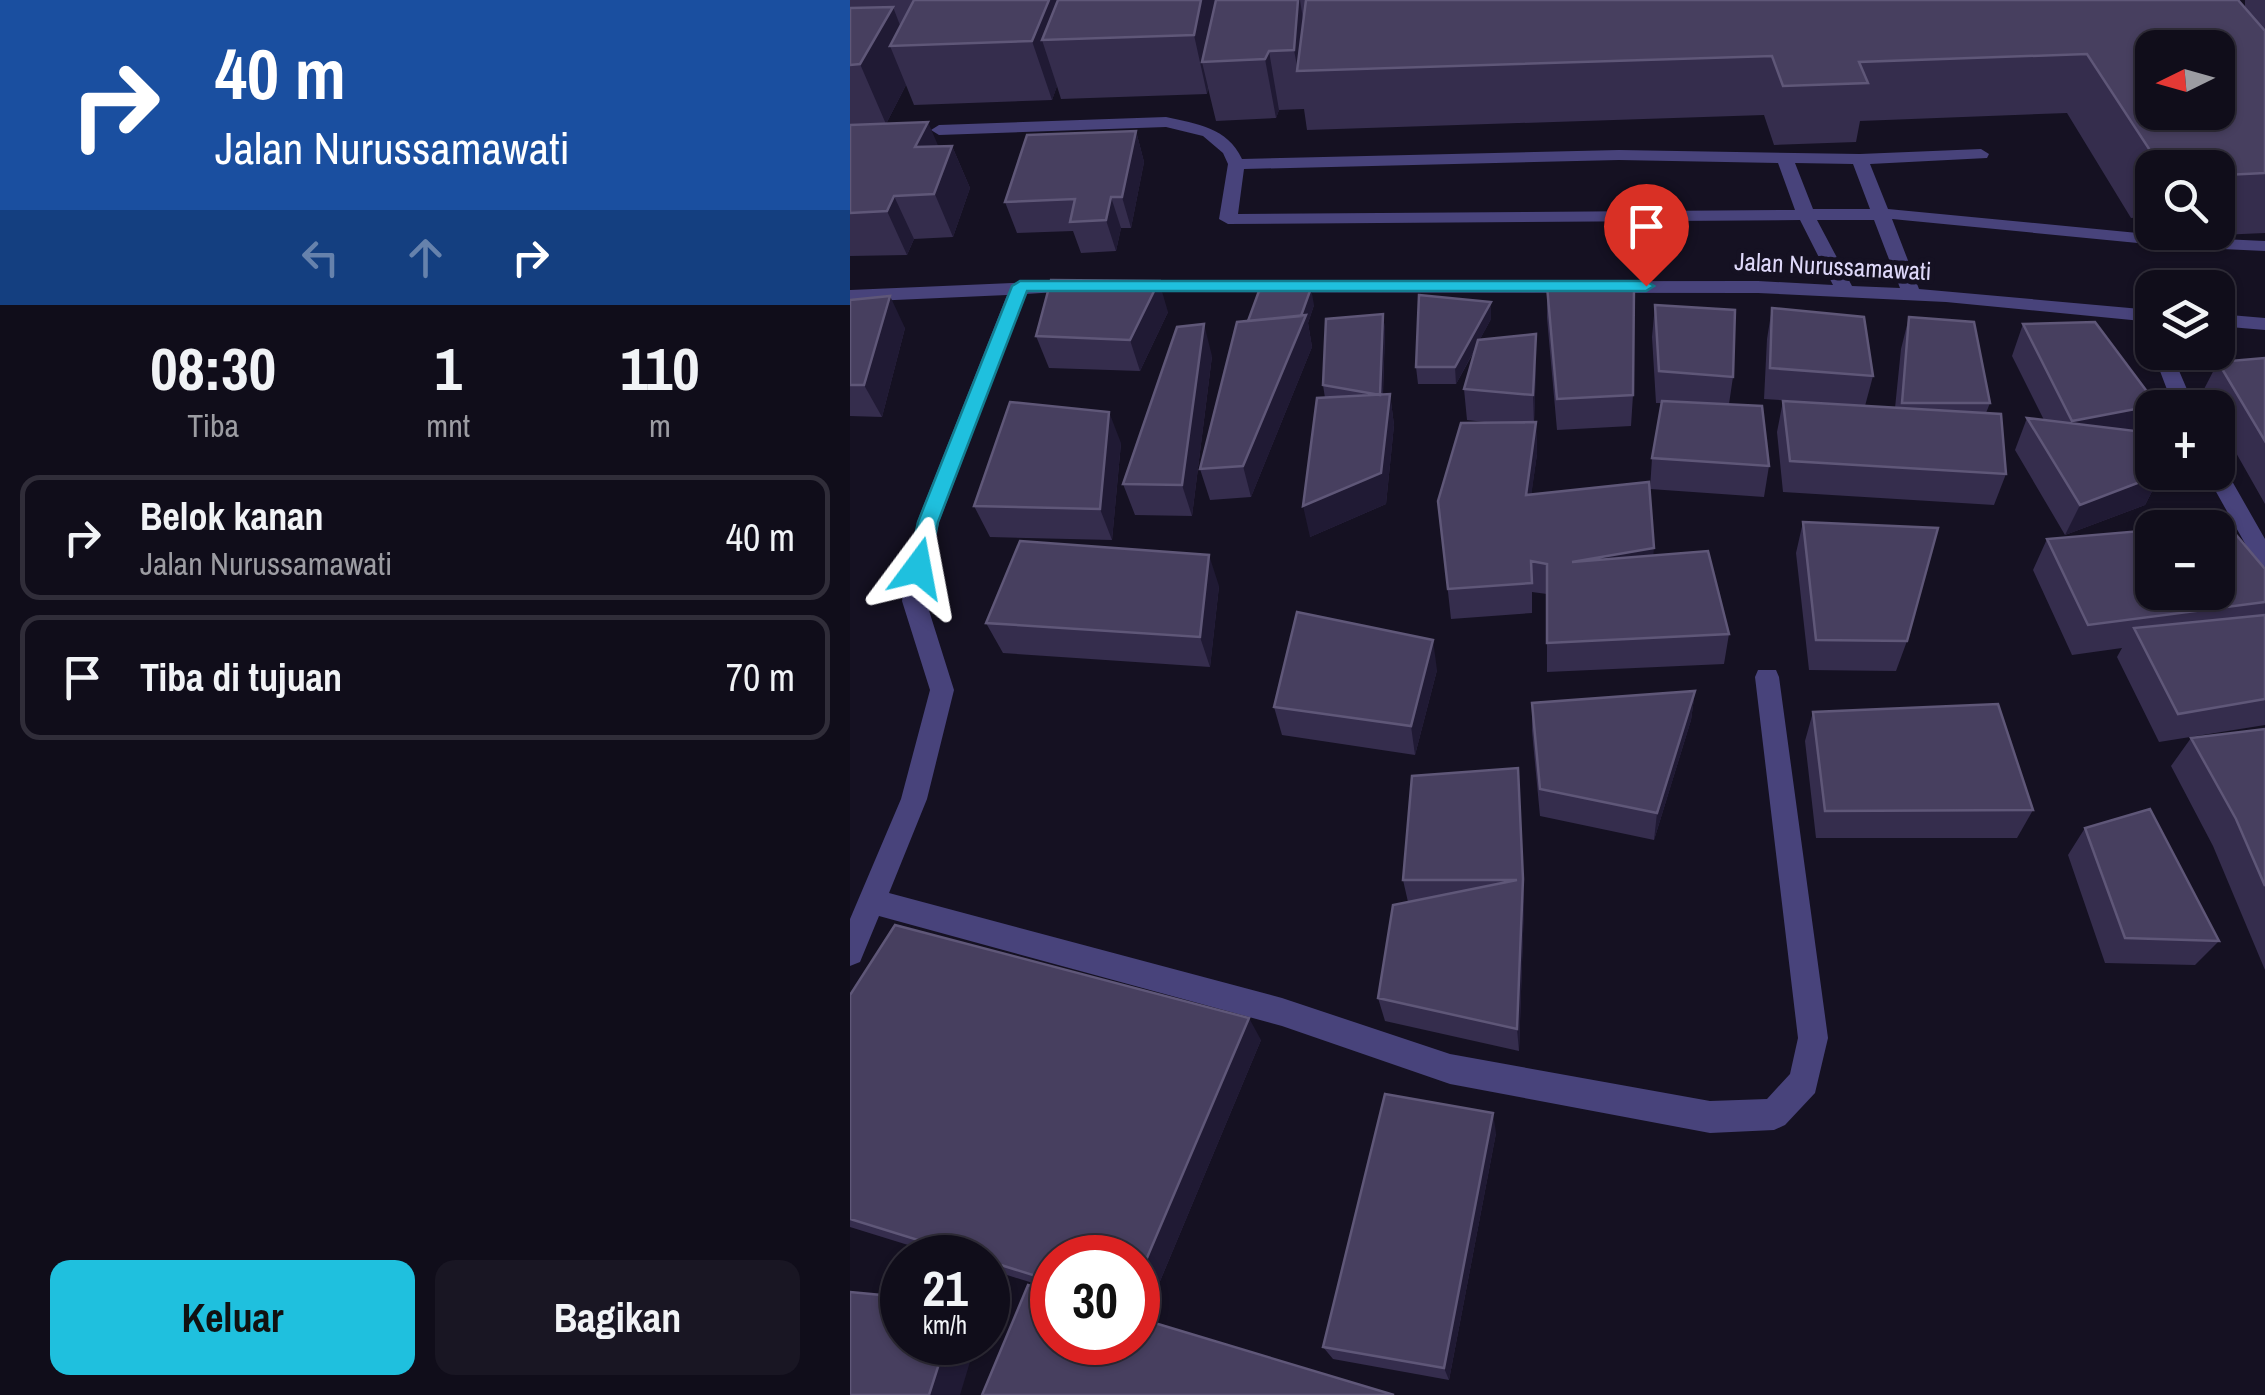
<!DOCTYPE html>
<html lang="id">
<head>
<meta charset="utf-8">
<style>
	body { margin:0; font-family:"Archivo Narrow",sans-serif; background:#191623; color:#f1f3f6; height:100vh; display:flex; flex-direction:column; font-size:38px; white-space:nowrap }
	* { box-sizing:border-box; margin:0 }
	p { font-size:32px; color:#9c9ca2 }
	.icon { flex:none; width:55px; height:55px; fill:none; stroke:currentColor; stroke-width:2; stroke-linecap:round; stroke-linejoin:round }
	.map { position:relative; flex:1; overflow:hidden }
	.panel { display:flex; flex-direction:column; background:#100d1a; width:850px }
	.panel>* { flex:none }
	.top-card { background:#1a4fa0; color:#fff; overflow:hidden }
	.needle { width:65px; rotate:265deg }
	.buttons { position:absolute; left:1285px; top:30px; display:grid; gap:20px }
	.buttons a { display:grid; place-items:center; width:100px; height:100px; border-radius:20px; background:#100d1a; box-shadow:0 2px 8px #0004,0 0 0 2px #302d39; font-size:50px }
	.speed { position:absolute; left:30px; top:1235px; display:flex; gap:20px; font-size:50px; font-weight:700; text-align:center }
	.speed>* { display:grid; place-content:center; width:130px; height:130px; border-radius:50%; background:#100d1a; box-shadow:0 2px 8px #0004,0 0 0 2px #302d39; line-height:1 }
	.speed small { font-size:25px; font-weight:400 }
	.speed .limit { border:15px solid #d22; background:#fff; color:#111 }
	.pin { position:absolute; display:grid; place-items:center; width:85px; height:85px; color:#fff; margin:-102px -42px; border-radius:50% 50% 50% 0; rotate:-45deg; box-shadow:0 0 10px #0007 }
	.pin .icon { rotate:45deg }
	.me { position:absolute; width:110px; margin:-55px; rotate:13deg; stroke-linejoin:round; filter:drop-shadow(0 0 8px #0008) }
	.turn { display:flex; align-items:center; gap:35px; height:210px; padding:0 50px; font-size:45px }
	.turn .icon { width:130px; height:130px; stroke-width:2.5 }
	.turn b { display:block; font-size:70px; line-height:85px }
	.lanes { display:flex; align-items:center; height:95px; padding:0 50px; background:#0003; justify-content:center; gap:50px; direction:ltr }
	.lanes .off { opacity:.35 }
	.eta { display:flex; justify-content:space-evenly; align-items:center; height:170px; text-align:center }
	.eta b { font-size:60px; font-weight:700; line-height:70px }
	.action { display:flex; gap:20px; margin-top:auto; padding:20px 50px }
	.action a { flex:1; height:115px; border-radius:20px; background:#1fc0de; color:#111; font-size:40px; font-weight:700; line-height:115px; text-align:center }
	.action a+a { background:#191623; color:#f1f3f6 }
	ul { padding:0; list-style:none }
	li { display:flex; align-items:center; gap:30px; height:125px; margin:0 20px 15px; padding:0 30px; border:5px solid #302d39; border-radius:20px }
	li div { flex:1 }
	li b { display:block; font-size:38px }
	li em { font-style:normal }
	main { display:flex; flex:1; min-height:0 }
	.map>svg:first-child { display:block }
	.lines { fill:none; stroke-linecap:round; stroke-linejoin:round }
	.minor { fill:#48437b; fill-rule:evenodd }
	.wall { fill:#352d4d }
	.shaded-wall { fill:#201a34 }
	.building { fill:#473f5f; stroke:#5f5778; stroke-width:2.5; fill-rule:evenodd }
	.route { fill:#1fc0de; stroke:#147d90; stroke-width:2.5 }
	.labels { text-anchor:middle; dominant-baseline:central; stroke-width:10; stroke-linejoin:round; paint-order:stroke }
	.far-street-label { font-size:25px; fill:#ded8f9; stroke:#151122 }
</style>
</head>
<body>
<main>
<section class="panel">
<div class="top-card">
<div class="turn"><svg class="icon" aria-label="right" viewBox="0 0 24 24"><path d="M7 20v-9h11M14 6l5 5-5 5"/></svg><div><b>40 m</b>Jalan Nurussamawati</div></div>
<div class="lanes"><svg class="icon off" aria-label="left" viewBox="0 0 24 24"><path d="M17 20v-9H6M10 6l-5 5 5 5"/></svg><svg class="icon off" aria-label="ahead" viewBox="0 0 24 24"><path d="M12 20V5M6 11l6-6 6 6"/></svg><svg class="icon" aria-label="right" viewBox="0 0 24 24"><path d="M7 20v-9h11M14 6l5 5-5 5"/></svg></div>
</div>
<div class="eta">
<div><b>08:30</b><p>Tiba</p></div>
<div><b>1</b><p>mnt</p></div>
<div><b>110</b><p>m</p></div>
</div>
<ul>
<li><svg class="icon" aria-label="right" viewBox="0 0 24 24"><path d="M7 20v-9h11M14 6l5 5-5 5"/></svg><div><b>Belok kanan</b><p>Jalan Nurussamawati</p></div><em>40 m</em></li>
<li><svg class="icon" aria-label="arrive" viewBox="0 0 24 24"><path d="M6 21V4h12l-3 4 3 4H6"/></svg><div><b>Tiba di tujuan</b></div><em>70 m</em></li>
</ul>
<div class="action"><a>Keluar</a><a>Bagikan</a></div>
</section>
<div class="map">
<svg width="1415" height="1395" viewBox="0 0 1415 1395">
	<rect width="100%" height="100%" fill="#151122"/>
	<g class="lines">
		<path class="minor" d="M316,117C347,124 377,127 392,159L769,150L1010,154L1131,149L1139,154L1137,158L1020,164L1038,209L1329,237L1415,241V251L1329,247L1042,219L1069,289L1302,310V322L1096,302L908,293L280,292L271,286L273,282L908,281L983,285L950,220L378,224L369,219L378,164L373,153L353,136L316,127L89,135L81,130L89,125ZM769,160L928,163L945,210L388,214L394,169ZM945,163L1003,164L1020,209H963ZM967,220H1024L1050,288L1002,286Z
			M230,280L239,286L237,290L176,294L89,522L76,601L104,690L77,799L39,893L432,998L600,1054L860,1101L917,1099L940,1074L948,1038L905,677L908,670H926L929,677L978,1038L965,1093L935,1125L924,1130L860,1133L600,1084L432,1026L29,916L10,962L0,966V919L51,799L80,690L52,601L67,522L157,295L0,302V290Z
			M1368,314L1415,318V330L1368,326Z
			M1302,350L1321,352L1345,408H1324Z
			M1368,465L1374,467L1415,539V567L1407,565L1355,472H1368Z"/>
	</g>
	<path class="wall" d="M0,0H1388L1395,8V0H1415V233L1347,236L1345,232H1368V168H1302V217L1281,218L1217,113L1010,121L1006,142L924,145L914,115L457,130L454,109L429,110L426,118L366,121L358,88L357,94L211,99L207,86L202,100L64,105L56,85L36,124L88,146H102L120,188L103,237L64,239L57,255L0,256Z
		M286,131L294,162L281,228H271L266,251L231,253L223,231L167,233L155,202Z
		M697,286L783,395L781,426L707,430L697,318Z
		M0,300L55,328L32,417L0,416Z
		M464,305L458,323L462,347L401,497L360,500L350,469L398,321Z
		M805,305L883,377L879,404L919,466L914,497L800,489L802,458L811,403H806L802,337Z
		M922,308L1023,376L1015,406L1045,408L1051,349L1059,317L1140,403L1136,413L1156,474L1144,505L933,492L927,432L933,401H943L914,399L917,339Z
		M318,312L290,371L199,368L186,336Z
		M533,314L535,331L533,394H540L544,425L536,504L460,537L475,398L473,385Z
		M641,319L630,339L686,365L684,422H686L687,454L681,495L803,555L879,634L874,664L697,672V594L682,592V613L601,619L588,501L643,423L617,420L614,389L626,348L606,384H568L566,367Z
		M1173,324L1307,405L1306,408H1302L1294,432L1311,474L1295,505L1215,535L1165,450L1177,418L1194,420L1162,356Z
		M362,356L342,516L285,515L273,484Z
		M1415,358V504L1368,421V408H1360L1352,393L1368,362Z
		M271,443L262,540L140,537L124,506Z
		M953,522L1057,641L1046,671L959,670L946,553Z
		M1197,539L1415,569V725L1309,742L1267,657L1272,648L1222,655L1183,570Z
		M369,586L360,667L153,653L136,623Z
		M587,670L565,755L432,735L424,707Z
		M845,691L841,720L804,840L690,816L682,731V703Z
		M963,712L1183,810L1167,838H966L955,741Z
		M1415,729V970L1363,846L1321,766L1341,738Z
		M668,768L674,905L669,1051L535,1021L528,998L558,902L553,880Z
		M1235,828L1369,941L1345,965L1255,963L1218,855Z
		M0,995L411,1040L295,1317L288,1315V1258H202V1289L138,1269V1258H100L0,1227Z
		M646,1133L599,1380L483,1359L473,1347Z"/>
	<path class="shaded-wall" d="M199,0H238L192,40L207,86L202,100L182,41Z
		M351,0H376L352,62L358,87L357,94L344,35Z
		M448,0H450L458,51L448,71L444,50Z
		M43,7L58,46H40L56,85L36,124L10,64Z
		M419,51L429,110L426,118L415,59Z
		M78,122L96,164L102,146L120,188L103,237L65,147Z
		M286,131L294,162L281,228L272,197Z
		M44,196L64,239L57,255L37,211Z
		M261,197L271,228L266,251L256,220Z
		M309,281L318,312L290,371L280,340Z
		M461,288L464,305L458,323L462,347L401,497L393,466Z
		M40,296L55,328L32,417L14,385Z
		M641,302V319L606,384L605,367Z
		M533,314L535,331L532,411L530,395Z
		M354,324L362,356L342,516L332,485Z
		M686,334V365L684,426L683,395Z
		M540,394L544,425L536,504L460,537L453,506Z
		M1307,405L1306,408H1302V414L1291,437L1209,452L1222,421Z
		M259,412L271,443L262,540L250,509Z
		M686,422L687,454L677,526L676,495Z
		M1311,474L1295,505L1215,535L1230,505Z
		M804,548L801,579L722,562Z
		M359,555L369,586L360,667L350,637Z
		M583,640L587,670L565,755L561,726Z
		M845,691L841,720L804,840L807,813Z
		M668,768L674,905L669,1051L667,1029Z
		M399,1018L411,1040L295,1317L288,1311V1279Z
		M643,1113L646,1133L599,1380L594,1368Z
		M96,1342H126L110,1395H79Z"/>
	<path class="building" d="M64,0H199L182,41L40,46Z
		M208,0H351L344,35L192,40Z
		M366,0H448L444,50L419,51L415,59L352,62Z
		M456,0H1388L1415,31V173L1375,175L1362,156L1305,158L1237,54L1009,62L1018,83L933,86L922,56L447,71ZM1302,48H1368V112H1302Z
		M43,7L10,64L0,65V8Z
		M78,122L65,147L102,146L84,194L44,196L37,211L0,213V125Z
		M286,131L272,197H261L256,220L220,222L225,199L155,202L177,135Z
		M201,280L309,281L280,340L186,336Z
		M697,286H784L783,395L707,399Z
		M461,288L451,316L398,321L409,291Z
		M569,295L641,302L605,367H566Z
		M40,296L14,385H0V300Z
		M805,305L885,310L883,377L809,371Z
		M922,308L1014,317L1023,376L920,368Z
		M533,314L530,395L473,385L476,319Z
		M456,315L393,466L350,469L387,322Z
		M1059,317L1124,322L1140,403H1052Z
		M1245,322L1307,405L1222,421L1173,324Z
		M354,324L332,485L273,484L327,327Z
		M686,334L683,395L614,389L628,340Z
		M1415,358V441L1368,362Z
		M540,394L531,473L453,506L467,398Z
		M812,401L912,406L919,466L802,458Z
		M933,401L1151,414L1156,474L940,461Z
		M160,402L259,412L250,509L124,506Z
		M1177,418L1302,433V472L1311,474L1230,505Z
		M686,422L676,495L799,482L804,548L722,562L858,551L879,634L697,643V564L681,561L682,583L598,589L588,501L611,423Z
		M953,522L1088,528L1057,641L966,640Z
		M1377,524L1415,569V602L1238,625L1197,539L1302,530V592H1368V528H1332Z
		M170,541L359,555L350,637L136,623Z
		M447,612L583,640L561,726L424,707Z
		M1415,615V699L1328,714L1284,628Z
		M845,691L807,813L690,789L682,703Z
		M1148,704L1183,810L975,811L963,712Z
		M1415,729V886L1386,819L1341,738Z
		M668,768L673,879L667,1029L528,998L543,905L667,880H553L562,776Z
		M1300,809L1369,941L1275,938L1235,828Z
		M45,925L399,1018L288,1279V1258H202V1281L138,1261V1258H126L0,1219V995Z
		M535,1094L643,1113L594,1368L473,1347Z
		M178,1285L202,1293V1342H288V1318L544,1395H132Z
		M0,1292L52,1297V1342H96L79,1395H0Z"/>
	<path class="route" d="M170,281H796L804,286L796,291H177L88,522L78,568L68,576L61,573L58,568L68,522L162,286Z"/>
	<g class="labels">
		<g class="far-street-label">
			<text transform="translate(983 266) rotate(3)">Jalan Nurussamawati</text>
		</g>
	</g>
</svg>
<div class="buttons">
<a><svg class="needle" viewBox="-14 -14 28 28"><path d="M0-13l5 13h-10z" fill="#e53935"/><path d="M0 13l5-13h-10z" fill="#9c9ca2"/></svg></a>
<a><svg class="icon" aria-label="search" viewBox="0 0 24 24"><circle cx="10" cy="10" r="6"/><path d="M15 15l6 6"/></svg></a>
<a><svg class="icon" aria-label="layers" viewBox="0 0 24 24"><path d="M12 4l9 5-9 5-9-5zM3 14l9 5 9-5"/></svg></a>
<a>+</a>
<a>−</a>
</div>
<div class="speed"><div>21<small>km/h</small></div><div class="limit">30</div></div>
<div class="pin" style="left:796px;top:286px;background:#d93025"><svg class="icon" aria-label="arrive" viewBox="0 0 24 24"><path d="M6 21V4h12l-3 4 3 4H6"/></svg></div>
<svg class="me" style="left:68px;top:568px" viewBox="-20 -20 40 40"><path d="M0-17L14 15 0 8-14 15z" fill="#1fc0de" stroke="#fff" stroke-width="4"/></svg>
</div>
</main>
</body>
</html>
